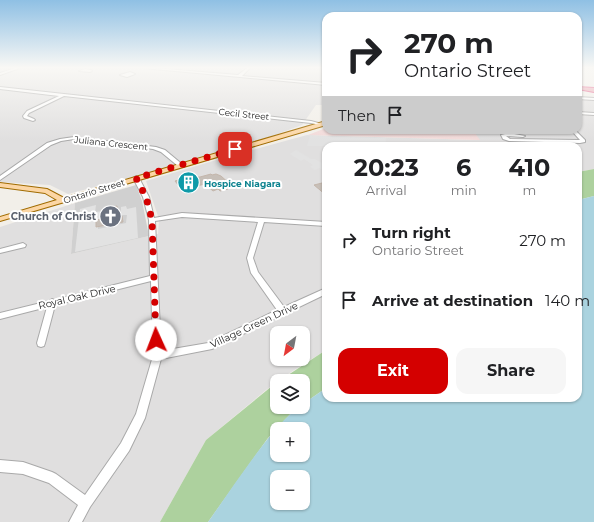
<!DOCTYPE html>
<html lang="en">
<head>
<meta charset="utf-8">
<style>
	body { margin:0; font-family:Montserrat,sans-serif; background:#f6f6f6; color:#202124; height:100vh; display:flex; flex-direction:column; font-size:15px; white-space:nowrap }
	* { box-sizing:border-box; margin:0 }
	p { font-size:13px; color:#757577 }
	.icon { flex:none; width:22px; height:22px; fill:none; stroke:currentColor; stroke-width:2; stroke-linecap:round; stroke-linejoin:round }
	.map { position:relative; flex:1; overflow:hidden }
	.details { position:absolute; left:322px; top:142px; width:260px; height:260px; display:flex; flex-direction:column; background:#fff; border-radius:12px; box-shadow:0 1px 3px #0004 }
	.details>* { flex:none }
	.top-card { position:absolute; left:322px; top:12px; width:260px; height:122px; border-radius:12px; box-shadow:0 1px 3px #0004; background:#fff; color:#202124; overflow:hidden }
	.needle { width:26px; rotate:212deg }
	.tools { position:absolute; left:270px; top:326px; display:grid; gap:8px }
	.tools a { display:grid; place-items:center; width:40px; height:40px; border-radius:8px; background:#fff; box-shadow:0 1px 3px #0004; font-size:20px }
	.pin { position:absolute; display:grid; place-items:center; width:34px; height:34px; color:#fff; margin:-17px; border-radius:8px; box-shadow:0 2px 6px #0006 }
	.me { position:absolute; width:44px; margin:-22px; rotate:358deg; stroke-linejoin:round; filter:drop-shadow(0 0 3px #0008) }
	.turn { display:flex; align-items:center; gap:14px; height:84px; padding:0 16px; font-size:18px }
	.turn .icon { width:52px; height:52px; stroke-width:2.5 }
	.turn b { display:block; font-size:28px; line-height:34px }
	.then { display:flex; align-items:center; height:38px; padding:0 16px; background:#0003; gap:8px; font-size:15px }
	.eta { display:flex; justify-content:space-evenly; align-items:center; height:68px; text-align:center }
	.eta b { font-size:24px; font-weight:700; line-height:28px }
	.button { display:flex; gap:8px; margin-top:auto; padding:8px 16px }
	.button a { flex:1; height:46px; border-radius:12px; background:#d40000; color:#fff; font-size:16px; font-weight:700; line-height:46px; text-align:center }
	.button a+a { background:#f6f6f6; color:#202124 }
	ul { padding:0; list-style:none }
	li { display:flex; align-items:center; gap:12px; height:60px; padding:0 16px }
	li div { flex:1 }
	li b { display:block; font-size:15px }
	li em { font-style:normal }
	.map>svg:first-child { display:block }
	.residential { fill:#e0dfdf; fill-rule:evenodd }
	.commercial { fill:#f2dad9 }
	.religious { fill:#d0d0d0 }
	.forest { fill:#add19e }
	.parking { fill:#e2e2e2 }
	.water { fill:#aad3df; fill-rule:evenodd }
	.building { fill:#c7bfb8; stroke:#c4b6ab }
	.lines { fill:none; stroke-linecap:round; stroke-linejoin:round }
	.minor-casing { stroke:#a9a9a9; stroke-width:2 }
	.major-casing { stroke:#a06b00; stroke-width:2 }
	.highway-casing { stroke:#dc2a67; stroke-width:2 }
	.minor { fill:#fff; fill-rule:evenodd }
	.major { fill:#fcd6a4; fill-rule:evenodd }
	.highway { fill:#e892a2; fill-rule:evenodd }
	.route { stroke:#d40000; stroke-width:7; stroke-dasharray:0 12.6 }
	.labels { text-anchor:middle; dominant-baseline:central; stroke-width:4; stroke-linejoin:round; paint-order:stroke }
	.far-street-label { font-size:9px; fill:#222; stroke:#fff }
	.far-culture-label { font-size:9px; font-weight:bold; fill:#0d838f; stroke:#fff; text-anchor:start }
	.worship-label { font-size:10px; font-weight:bold; fill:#5b616d; stroke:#fff; text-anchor:end }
	.street-label { font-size:10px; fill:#222; stroke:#fff }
</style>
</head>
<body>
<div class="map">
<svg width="594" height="522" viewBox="0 0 594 522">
	<rect width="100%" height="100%" fill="#f2efe9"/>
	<path class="residential" d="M0,68H326V105H316L302,125L231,151L68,194L50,185L0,182Z
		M578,96L594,97V169L578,172V146H326V350L277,381L206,440L160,522H0V227L75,203L71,254L149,236L158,234L159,219L146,181L223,158L307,135L479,140L473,130H578ZM277,333H303V359H277Z"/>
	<path class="commercial" d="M326,128V130H473L480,140L308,135Z"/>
	<path class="religious" d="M136,185L142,201L149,236L71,254L75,203Z"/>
	<path class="forest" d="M594,169V196L578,200V172Z
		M326,350V388L303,404V381H279Z
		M277,382V407H299L293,411L268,438L208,522H160L206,440Z"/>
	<path class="parking" d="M310,136L386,138L385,146H307Z
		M296,150L311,159H315L326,165V171L319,168L315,170L310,167L313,165L304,159L301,161L290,154Z
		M96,205L95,212L104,211L105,218L98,219V229L126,223L127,215H121V207L126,206L127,209L136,207L138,238L75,252L80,209Z"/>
	<path class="water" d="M594,196V522H208C222,503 284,407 303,407V404L326,388V398H578V200ZM277,429H303V455H277ZM277,477H303V503H277Z"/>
	<path class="building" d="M211,174L212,175L216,174L221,176L231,185L226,187L228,189L220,191L218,189L213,191L205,184L188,188L185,186H179L175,181L194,175L196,177H200Z
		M326,182V195L314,185Z
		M117,206L118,217L122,216L123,222L96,227V220L104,219V209Z"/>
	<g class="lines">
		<defs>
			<path id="minor" d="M15,68H20L0,75V73Z
				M143,68H154L238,75L247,68H250L242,76L326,83V85Z
				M85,69L91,70L92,71L90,72L79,71Z
				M130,72L135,74L127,77L120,75Z
				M0,87L311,121L322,124L320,125L311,123L64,96L29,113L27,116L34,119L35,120L33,121L24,118L23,116L27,111L59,96L0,89Z
				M578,97L594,98V100L578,99Z
				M578,112L594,113V115L578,114Z
				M571,130H575L585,140V142L580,143L509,141L503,139L501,135L509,133L525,136L523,137L506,136L510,139L580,140Z
				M74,137L156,147L165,150L183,165L178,166L161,152L153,149L74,139L61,141L51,145L0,180V176L47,143L60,139Z
				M136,176L139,178L149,197L154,218L182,213L326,222V226L264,222L253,258L258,272L284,307L326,288V294L212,349L161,359L145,418L129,451L90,507L82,522H69L78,505L49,483L23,474L0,472V460L23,462L52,472L56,474L85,495L121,443L136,414L153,356L151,281L55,305L45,343L44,346L41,347L38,346L37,343L47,307L0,319V313L49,301L52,299L54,300L150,276L149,220L143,197L133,178ZM182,217L258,222L247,258L251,273L277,310L208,343L161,351L155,221Z
				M23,243L26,245L25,247L0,253V249Z"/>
			<path id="major" d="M326,121V125L0,221V217L57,200L45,193L0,187V183L47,189L64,198Z"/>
			<path id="highway" d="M578,87L594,88V92L578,89Z"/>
		</defs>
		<use href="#minor" class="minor-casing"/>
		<use href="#major" class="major-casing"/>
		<use href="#highway" class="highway-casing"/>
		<use href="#minor" class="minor"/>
		<use href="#major" class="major"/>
		<use href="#highway" class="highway"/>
	</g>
	<linearGradient id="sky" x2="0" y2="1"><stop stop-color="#8fc0e4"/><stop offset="0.48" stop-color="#f9f8f5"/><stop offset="1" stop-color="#f9f8f5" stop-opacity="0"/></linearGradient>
	<rect width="594" height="141" fill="url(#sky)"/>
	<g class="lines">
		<path class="route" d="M156,340L152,220L146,197L136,178L235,149"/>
	</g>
	<defs>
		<symbol id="building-disc" viewBox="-11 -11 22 22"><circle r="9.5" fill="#0f9aa8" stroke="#fff"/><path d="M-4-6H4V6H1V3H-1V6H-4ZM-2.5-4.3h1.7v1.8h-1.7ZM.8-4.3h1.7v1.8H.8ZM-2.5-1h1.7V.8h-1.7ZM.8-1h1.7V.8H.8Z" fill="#fff"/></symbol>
		<symbol id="church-disc" viewBox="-11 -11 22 22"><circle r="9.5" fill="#6b7280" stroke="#fff"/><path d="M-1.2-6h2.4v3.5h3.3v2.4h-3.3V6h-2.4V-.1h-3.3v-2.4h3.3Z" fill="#fff"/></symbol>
	</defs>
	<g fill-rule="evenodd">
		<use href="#building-disc" x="176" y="170" width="25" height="25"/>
		<use href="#church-disc" x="98" y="204" width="25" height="25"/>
	</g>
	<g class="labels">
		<g class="far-street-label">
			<text transform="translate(244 114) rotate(6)">Cecil Street</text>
			<text transform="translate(111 143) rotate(6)">Juliana Crescent</text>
			<text transform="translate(94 191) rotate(-17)">Ontario Street</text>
		</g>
		<g class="far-culture-label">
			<text x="204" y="183">Hospice Niagara</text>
		</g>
		<g class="worship-label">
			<text x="96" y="216">Church of Christ</text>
		</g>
		<g class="street-label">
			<text transform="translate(77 297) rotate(-13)">Royal Oak Drive</text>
			<text transform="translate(254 325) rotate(-25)">Village Green Drive</text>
		</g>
	</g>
</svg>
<div class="tools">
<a><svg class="needle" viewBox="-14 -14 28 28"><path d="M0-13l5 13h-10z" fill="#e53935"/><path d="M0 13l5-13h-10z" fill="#757577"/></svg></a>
<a><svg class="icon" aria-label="layers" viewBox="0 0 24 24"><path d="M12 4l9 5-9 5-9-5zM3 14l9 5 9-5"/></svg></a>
<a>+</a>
<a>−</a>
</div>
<div class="pin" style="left:235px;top:149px;background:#d93025"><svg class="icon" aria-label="arrive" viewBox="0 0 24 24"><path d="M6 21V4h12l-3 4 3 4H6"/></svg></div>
<svg class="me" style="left:156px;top:340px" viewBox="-20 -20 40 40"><circle r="19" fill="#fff"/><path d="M0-13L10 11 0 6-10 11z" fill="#d40000"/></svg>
<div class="top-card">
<div class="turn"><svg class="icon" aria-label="right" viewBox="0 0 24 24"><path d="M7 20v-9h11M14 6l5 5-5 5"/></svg><div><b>270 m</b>Ontario Street</div></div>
<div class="then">Then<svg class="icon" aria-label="arrive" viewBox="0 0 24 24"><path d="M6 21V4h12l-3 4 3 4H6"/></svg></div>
</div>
<section class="details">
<div class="eta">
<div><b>20:23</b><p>Arrival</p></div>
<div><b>6</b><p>min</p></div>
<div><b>410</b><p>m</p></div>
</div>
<ul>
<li><svg class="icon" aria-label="right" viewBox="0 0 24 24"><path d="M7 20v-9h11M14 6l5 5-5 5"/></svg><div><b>Turn right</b><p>Ontario Street</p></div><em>270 m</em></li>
<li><svg class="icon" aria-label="arrive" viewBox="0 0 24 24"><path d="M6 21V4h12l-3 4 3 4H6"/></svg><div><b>Arrive at destination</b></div><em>140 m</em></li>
</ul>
<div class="button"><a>Exit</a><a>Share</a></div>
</section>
</div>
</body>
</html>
